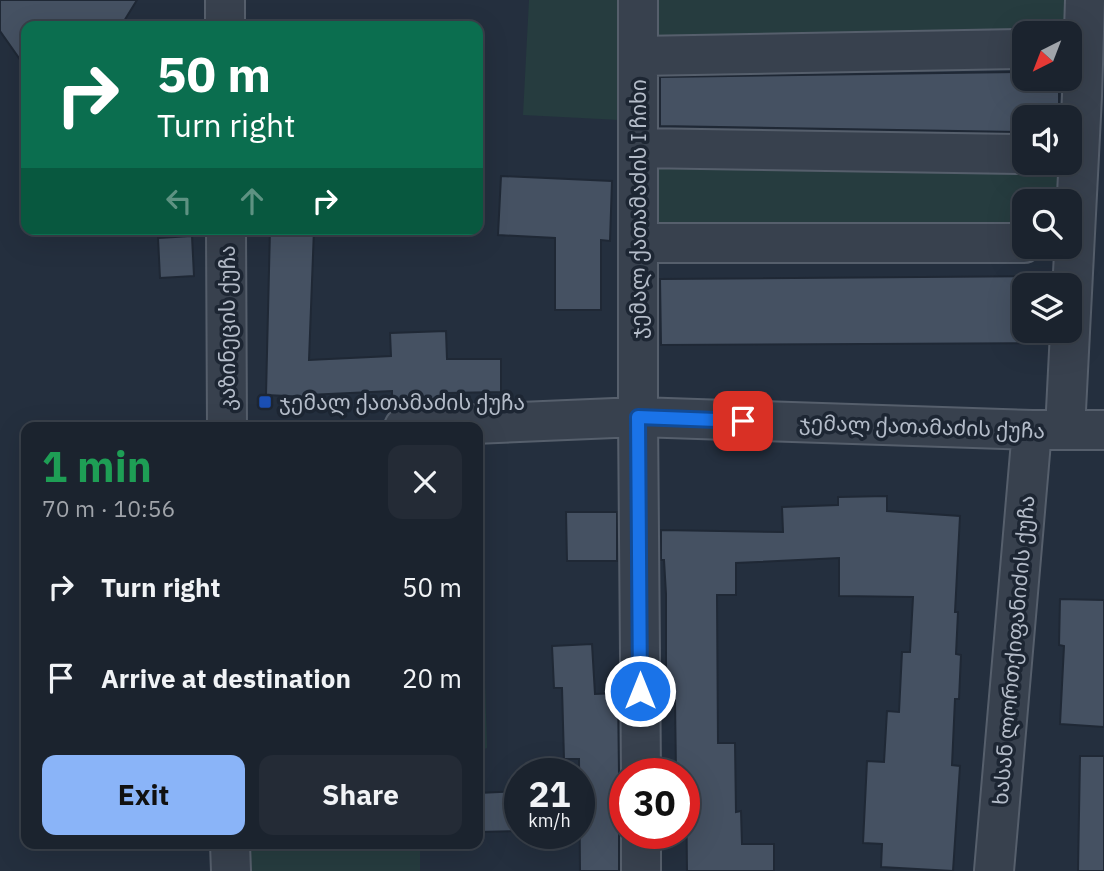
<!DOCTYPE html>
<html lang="en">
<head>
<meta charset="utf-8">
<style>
	body { margin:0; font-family:"IBM Plex Sans","Noto Sans Georgian",sans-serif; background:#242b36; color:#f1f3f6; height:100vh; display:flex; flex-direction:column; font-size:26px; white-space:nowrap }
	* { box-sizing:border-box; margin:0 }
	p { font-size:23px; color:#a0a4aa }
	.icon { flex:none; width:38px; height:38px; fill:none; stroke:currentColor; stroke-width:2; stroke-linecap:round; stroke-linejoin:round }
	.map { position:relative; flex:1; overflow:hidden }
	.side { position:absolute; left:21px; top:422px; width:462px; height:427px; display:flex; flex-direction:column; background:#1b232e; border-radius:14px; box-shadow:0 7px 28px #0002,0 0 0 2px #39404a }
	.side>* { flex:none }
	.hud { position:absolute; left:21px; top:21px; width:462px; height:214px; border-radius:14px; box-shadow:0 7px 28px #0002,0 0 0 2px #39404a; background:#0b6e4f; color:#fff; overflow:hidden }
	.needle { width:46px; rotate:222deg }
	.fabs { position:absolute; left:1012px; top:21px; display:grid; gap:14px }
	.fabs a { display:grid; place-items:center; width:70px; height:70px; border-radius:14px; background:#1b232e; box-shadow:0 7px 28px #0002,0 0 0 2px #39404a; font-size:35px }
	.speed { position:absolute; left:504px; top:758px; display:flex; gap:14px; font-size:35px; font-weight:700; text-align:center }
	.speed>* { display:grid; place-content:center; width:91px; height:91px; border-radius:50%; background:#1b232e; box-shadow:0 7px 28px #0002,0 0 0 2px #39404a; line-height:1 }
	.speed small { font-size:18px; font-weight:400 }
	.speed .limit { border:10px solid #d22; background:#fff; color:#111 }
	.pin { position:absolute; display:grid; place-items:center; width:60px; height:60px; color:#fff; margin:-30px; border-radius:14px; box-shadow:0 4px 10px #0006 }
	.me { position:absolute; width:77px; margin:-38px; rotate:0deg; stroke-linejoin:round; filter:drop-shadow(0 0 5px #0008) }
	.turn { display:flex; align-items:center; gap:24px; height:147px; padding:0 21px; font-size:32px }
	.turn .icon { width:91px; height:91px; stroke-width:2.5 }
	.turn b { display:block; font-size:49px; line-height:60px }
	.lanes { display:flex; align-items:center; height:66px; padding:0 21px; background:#0003; justify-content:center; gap:35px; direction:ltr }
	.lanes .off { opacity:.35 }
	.round { display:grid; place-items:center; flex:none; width:74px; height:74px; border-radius:14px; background:#242b36 }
	.overview { display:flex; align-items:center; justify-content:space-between; height:119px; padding:0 21px }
	h1 { font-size:42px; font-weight:700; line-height:52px; color:#1e9e55 }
	.primary-button { display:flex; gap:14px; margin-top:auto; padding:14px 21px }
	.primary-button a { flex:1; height:80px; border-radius:14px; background:#8ab4f8; color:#111; font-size:28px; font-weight:700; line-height:80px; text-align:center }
	.primary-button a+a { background:#242b36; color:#f1f3f6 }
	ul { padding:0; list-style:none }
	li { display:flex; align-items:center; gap:21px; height:91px; padding:0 21px }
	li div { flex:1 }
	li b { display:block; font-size:26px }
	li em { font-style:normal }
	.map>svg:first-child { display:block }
	.green { fill:#263c3f }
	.building { fill:#455162; stroke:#1f2835; stroke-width:2 }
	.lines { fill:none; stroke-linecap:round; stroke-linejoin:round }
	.minor-casing { stroke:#565f6c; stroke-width:42 }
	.minor { stroke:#38414e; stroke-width:38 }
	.route-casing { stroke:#114b97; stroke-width:18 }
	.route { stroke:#1a73e8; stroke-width:12 }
	.transit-dot { fill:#1a4fb4; stroke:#1d2633; stroke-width:2.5 }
	.labels { text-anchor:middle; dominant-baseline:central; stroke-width:7; stroke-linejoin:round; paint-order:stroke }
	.street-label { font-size:21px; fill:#b4bcc9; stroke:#1d2633 }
	.poi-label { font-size:21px; fill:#b4bcc9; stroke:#1d2633; text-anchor:start }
</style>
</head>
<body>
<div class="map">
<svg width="1104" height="871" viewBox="0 0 1104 871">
	<rect width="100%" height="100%" fill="#242f3e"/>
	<path class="green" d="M529,0H626L620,120L523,115Z
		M638,0H1084L1069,33H1024L638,56Z
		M638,148L1069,163V201H1024V243H638Z
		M478,445L487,748L478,751Z
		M240,844H420V871H239Z"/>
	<path class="building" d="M0,0H137L121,26H26V68L0,31Z
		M1024,72V79H1059V116L1024,117V132L660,126V77Z
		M501,176L612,181L610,241L601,240V310H555V238L498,235Z
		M270,229H314L309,360L391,356L390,333L446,331L447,359H501V392L448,393V399L392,401V391L308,395L307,397L266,395Z
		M192,236L194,276L160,278L158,238Z
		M1051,276L1050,285H1024V331H1048V343L661,345L660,279Z
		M887,496V511L960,516L955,612H958L956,654L961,655L959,699H955L952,765L960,766L953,871L881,867L882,844L863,843L867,761L884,762L887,711L899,712L902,652H910L913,597L839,596V558L736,563V595H717L718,743H735L736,812L741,811L742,844H774V871H687L686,784L684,774H676L675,700H666V594L664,560H661V530L783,532L782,507L838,505V497Z
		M566,512H617V561H567Z
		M1060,599L1104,600V727L1060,724L1064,646L1059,645Z
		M592,644L595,694L618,693L619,774L623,786V821L619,833V871H580L579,759H564L562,688H554L552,646Z
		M1080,756H1104V871H1078Z
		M520,791V831L478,832V793Z"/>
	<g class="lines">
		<defs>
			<path id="minor" d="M225,0V26
				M638,0V417L641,774
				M638,56L1024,49
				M638,148L1024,154
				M226,229L227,427
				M638,243H1024
				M404,427L638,417L1032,430H1104
				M1065,430L1082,96L1085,0
				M641,833V871
				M230,844L231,871
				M994,871L1032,430"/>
		</defs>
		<use href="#minor" class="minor-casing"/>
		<use href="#minor" class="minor"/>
	</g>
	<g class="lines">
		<defs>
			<path id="route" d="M640,691L638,417L743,421"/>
		</defs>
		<use href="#route" class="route-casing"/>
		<use href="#route" class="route"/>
	</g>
	<rect class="transit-dot" x="258" y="395" width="14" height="14" rx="3.5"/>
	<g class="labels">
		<g class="street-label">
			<text transform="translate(638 209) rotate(-90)">ჯემალ ქათამაძის I ჩიხი</text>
			<text transform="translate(227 328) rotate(-90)">კაზინეცის ქუჩა</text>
			<text transform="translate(922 426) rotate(2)">ჯემალ ქათამაძის ქუჩა</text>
			<text transform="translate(1013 650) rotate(-85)">ხასან ლორთქიფანიძის ქუჩა</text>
		</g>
		<g class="poi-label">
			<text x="279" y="402">ჯემალ ქათამაძის ქუჩა</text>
		</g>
	</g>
</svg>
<div class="fabs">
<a><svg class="needle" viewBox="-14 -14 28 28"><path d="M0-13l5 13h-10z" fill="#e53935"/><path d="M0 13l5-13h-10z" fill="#a0a4aa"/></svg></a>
<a><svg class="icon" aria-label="sound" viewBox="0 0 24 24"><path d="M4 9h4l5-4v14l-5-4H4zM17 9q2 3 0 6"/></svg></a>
<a><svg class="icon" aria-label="search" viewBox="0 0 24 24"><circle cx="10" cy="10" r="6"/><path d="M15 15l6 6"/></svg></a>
<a><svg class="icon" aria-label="layers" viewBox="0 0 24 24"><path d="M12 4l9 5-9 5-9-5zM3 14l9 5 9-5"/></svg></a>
</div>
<div class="speed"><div>21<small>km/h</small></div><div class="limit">30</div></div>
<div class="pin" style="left:743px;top:421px;background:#d93025"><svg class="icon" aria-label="arrive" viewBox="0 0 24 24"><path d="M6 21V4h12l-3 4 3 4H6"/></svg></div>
<svg class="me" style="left:640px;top:691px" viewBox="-20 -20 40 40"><circle r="17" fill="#1a73e8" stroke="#fff" stroke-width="3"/><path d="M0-11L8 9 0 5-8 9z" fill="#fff"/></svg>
<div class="hud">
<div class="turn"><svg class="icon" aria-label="right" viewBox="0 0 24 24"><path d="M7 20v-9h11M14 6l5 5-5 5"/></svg><div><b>50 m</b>Turn right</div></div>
<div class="lanes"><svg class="icon off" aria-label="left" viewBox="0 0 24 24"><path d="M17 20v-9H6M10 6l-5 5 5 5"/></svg><svg class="icon off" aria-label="ahead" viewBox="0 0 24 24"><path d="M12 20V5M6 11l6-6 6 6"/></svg><svg class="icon" aria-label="right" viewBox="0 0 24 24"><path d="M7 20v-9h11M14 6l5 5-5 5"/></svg></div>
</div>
<section class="side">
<div class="overview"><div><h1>1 min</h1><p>70 m · 10:56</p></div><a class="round"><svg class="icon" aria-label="close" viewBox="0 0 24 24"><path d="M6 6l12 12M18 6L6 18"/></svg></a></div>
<ul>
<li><svg class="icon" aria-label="right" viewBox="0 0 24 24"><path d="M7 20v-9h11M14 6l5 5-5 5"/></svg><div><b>Turn right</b></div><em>50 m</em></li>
<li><svg class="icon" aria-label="arrive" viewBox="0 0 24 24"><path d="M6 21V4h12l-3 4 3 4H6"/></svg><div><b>Arrive at destination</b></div><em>20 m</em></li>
</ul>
<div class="primary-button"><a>Exit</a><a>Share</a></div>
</section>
</div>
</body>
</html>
